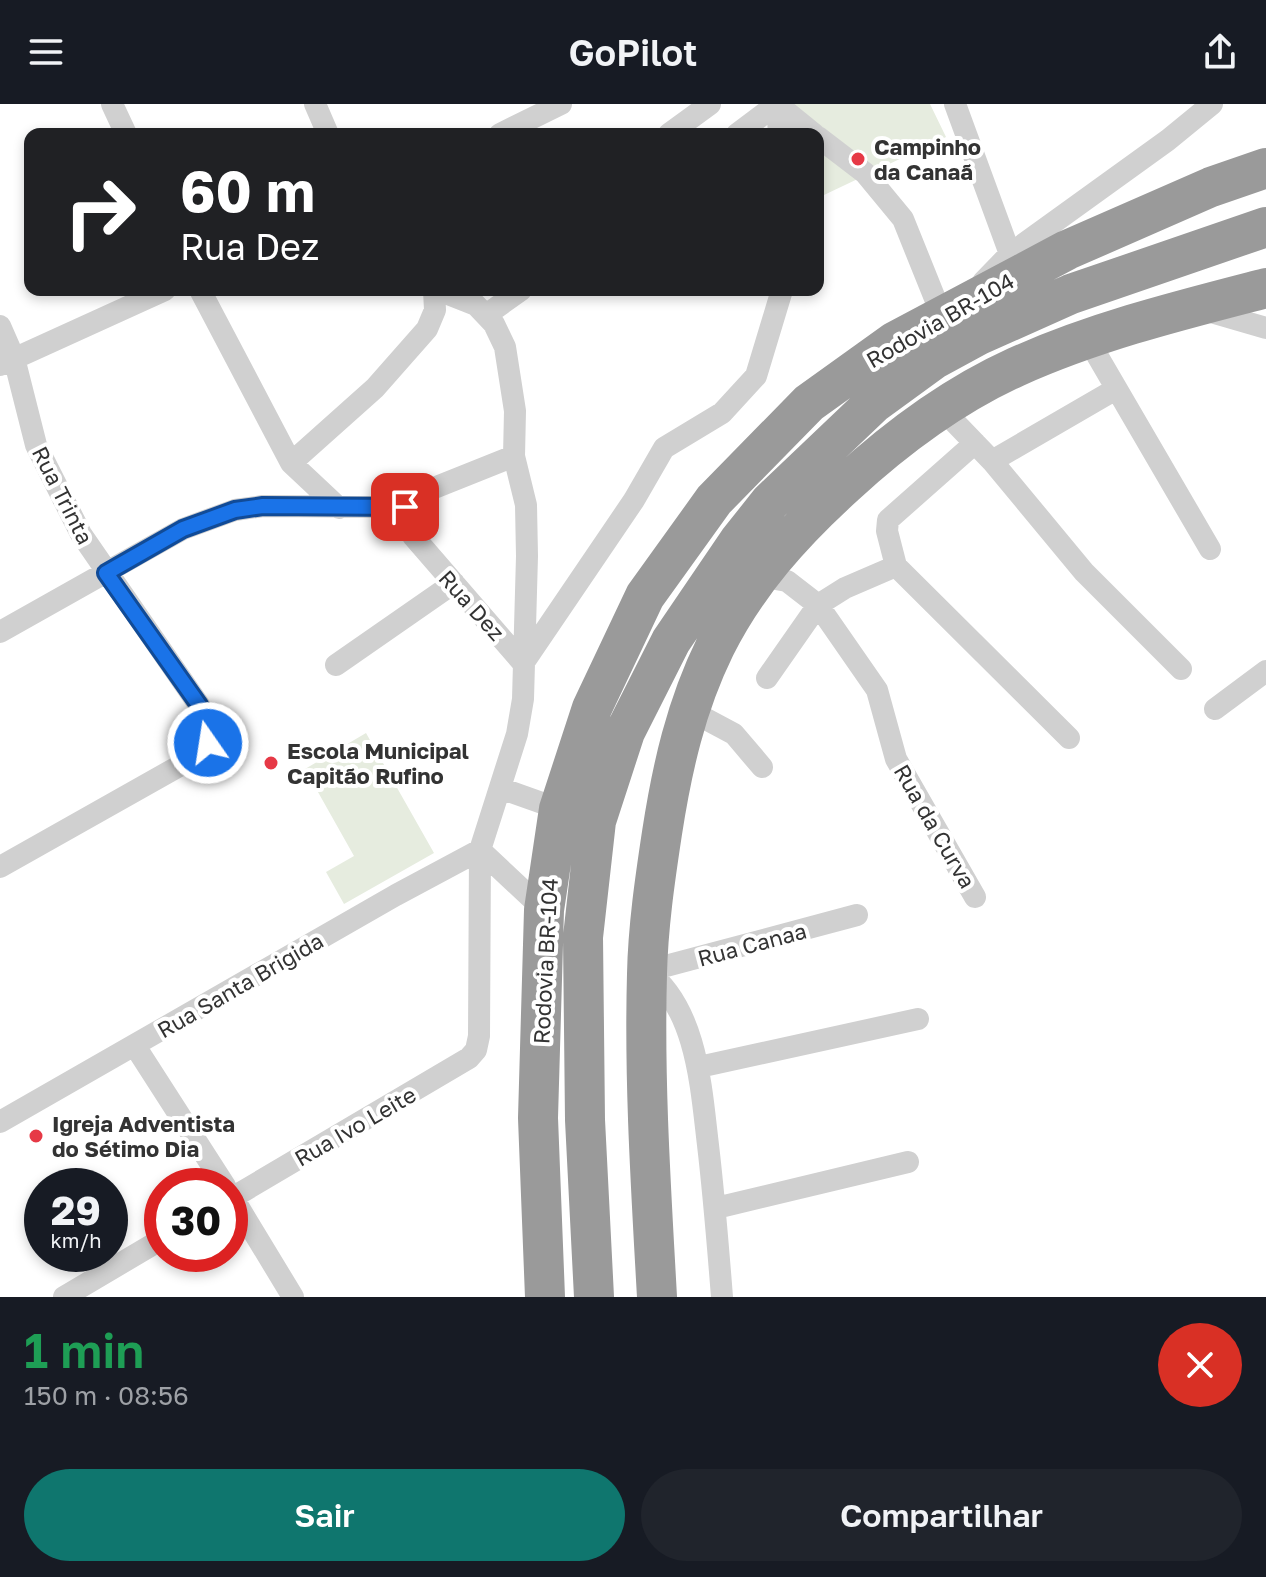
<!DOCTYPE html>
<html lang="pt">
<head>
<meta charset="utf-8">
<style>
	body { margin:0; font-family:"Golos Text",sans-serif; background:#20242c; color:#f1f3f6; height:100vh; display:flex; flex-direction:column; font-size:30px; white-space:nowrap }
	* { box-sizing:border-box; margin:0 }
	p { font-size:26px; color:#9ea1a6 }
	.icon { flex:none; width:44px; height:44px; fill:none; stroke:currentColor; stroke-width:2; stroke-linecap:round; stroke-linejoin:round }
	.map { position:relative; height:1193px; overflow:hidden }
	.panel { display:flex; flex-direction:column; background:#171b24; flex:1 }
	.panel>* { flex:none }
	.top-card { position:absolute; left:24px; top:24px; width:800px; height:168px; border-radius:16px; box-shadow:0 4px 12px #0003; background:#202124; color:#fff; overflow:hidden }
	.speed { position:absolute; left:24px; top:1064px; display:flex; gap:16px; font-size:40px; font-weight:700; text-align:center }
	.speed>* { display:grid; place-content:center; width:104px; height:104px; border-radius:50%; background:#171b24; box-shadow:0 4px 12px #0003; line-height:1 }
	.speed small { font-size:20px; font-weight:400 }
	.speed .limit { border:12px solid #d22; background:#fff; color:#111 }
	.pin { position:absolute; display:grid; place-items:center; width:68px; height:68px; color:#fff; margin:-34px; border-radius:16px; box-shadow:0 4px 12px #0006 }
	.me { position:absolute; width:88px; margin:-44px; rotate:347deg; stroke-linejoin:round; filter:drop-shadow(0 0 6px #0008) }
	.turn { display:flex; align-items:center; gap:28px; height:168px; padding:0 24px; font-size:36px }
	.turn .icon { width:104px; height:104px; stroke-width:2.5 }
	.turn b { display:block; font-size:56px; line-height:68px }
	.round { display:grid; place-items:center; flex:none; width:84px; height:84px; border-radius:42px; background:#20242c }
	.overview { display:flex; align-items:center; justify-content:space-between; height:136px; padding:0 24px }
	h1 { font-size:48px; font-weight:600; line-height:60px; color:#1e9e55 }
	.action { display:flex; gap:16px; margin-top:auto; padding:16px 24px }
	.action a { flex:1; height:92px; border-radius:48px; background:#0f766e; color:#fff; font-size:32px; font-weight:600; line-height:92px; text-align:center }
	.action a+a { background:#20242c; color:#f1f3f6 }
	header { display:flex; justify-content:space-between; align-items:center; height:104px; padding:0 24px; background:#171b24; font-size:36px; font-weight:600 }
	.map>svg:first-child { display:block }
	.green { fill:#e6ecdf }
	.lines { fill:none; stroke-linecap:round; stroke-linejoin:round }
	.street { stroke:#d0d0d0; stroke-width:22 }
	.highway { stroke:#9a9a9a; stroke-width:40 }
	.route-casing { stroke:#114b97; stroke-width:20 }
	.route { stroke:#1a73e8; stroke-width:14 }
	.poi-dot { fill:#e63946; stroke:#fff; stroke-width:3 }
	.labels { text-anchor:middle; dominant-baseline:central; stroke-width:8; stroke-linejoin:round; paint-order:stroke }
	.poi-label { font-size:22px; font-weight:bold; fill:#333; stroke:#fff; text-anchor:start }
	.street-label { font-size:22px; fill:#333; stroke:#fff }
</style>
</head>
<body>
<header><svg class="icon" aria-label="menu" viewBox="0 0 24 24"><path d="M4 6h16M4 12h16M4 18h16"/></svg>GoPilot<svg class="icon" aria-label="share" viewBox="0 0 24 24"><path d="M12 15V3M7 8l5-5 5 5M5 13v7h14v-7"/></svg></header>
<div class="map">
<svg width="1266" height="1193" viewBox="0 0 1266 1193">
	<rect width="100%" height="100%" fill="#fff"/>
	<path class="green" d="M780,0H930L946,33L824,91L818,78V30H795Z
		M366,629L434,749L344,800L326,768L354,752L305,665Z"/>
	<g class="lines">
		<path class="street" d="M112,0L126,30
			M315,0L328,30
			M777,0L814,30
			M777,0L779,30
			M955,0L1010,150
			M500,30L561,0
			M669,30L710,0
			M737,30L777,0
			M818,33L865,69L903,115L942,212
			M983,178L1010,150L1168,36L1212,0
			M200,186L291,359L339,404
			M1204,206L1266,224
			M486,211L521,186
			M0,222L14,254L36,341L81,430L199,601C206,615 209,625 208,639L190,656L0,763
			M1087,234L1210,445
			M0,261L165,186
			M941,304L992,357L1084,468L1181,565
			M992,357L1116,285
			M291,359L375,284L427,225L435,206L434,186
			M405,403L434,384L514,352
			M896,462L1069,634
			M758,472L787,477L818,501L877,586L896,655L975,793
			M0,528L183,425L235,406L263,402L405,403L413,432L523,559
			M524,558L634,396L664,344L722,309L756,272L782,186
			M336,561L454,479
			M767,574L818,501L845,484L896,462L887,427L888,416L975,339
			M1215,605L1266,567
			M689,606L734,630L762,663
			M500,684L559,705
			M647,867C697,905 701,983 708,1041C714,1092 718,1142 722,1193
			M647,867L857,811
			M135,942L225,1082
			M699,963L918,915
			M0,1018L396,791L480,746L544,806
			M230,1089L293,1193
			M230,1095L469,954L476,946L479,932L480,746L517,630L523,595L527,452L526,401L514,352L515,307L505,243L494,220L476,201L438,186
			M716,1104L908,1058
			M64,1193L162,1135"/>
		<path class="highway" d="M545,1193L538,1014L544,806L559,705L592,604L645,492L714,396L809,299L894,238L1067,146L1211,83L1266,64
			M594,1193L585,1016L583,833L596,717L625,628L671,537L739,437L770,398L874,299L933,256L979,231L1071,190L1266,123
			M657,1193C651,1085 644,978 647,870C648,823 655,775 662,729C672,664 686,602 715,543C747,479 793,428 845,381C896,334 952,292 1016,263C1096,227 1181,206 1266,184"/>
	</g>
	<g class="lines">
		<defs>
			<path id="route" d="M208,639V622L199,601L106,469L183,425L235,406L263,402L405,403"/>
		</defs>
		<use href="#route" class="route-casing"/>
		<use href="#route" class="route"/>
	</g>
	<g class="poi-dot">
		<circle cx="858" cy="55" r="8"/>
		<circle cx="271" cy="659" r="8"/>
		<circle cx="36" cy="1032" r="8"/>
	</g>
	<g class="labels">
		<g class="poi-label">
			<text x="874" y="42">Campinho<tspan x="874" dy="25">da Canaã</tspan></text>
			<text x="287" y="646">Escola Municipal<tspan x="287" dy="25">Capitão Rufino</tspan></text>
			<text x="52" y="1019">Igreja Adventista<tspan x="52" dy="25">do Sétimo Dia</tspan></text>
		</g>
		<g class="street-label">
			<text transform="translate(940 216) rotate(-30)">Rodovia BR-104</text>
			<text transform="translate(63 391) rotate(63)">Rua Trinta</text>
			<text transform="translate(472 501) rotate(48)">Rua Dez</text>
			<text transform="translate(935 722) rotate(60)">Rua da Curva</text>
			<text transform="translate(752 840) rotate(-15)">Rua Canaa</text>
			<text transform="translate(545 857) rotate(-87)">Rodovia BR-104</text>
			<text transform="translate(240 881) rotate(-30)">Rua Santa Brigida</text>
			<text transform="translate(355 1022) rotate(-30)">Rua Ivo Leite</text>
		</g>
	</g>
</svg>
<div class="speed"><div>29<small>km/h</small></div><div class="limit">30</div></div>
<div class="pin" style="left:405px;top:403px;background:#d93025"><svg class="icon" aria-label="arrive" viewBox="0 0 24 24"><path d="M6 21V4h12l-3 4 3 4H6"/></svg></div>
<svg class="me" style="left:208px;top:639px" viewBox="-20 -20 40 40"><circle r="17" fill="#1a73e8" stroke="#fff" stroke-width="3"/><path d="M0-11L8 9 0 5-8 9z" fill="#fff"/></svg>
<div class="top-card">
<div class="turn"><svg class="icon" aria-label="right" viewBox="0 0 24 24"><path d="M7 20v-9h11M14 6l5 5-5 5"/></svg><div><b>60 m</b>Rua Dez</div></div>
</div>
</div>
<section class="panel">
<div class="overview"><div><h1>1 min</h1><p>150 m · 08:56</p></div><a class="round" style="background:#d93025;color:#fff"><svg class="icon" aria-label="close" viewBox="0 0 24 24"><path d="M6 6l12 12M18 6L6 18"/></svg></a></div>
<div class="action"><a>Sair</a><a>Compartilhar</a></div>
</section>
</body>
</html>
